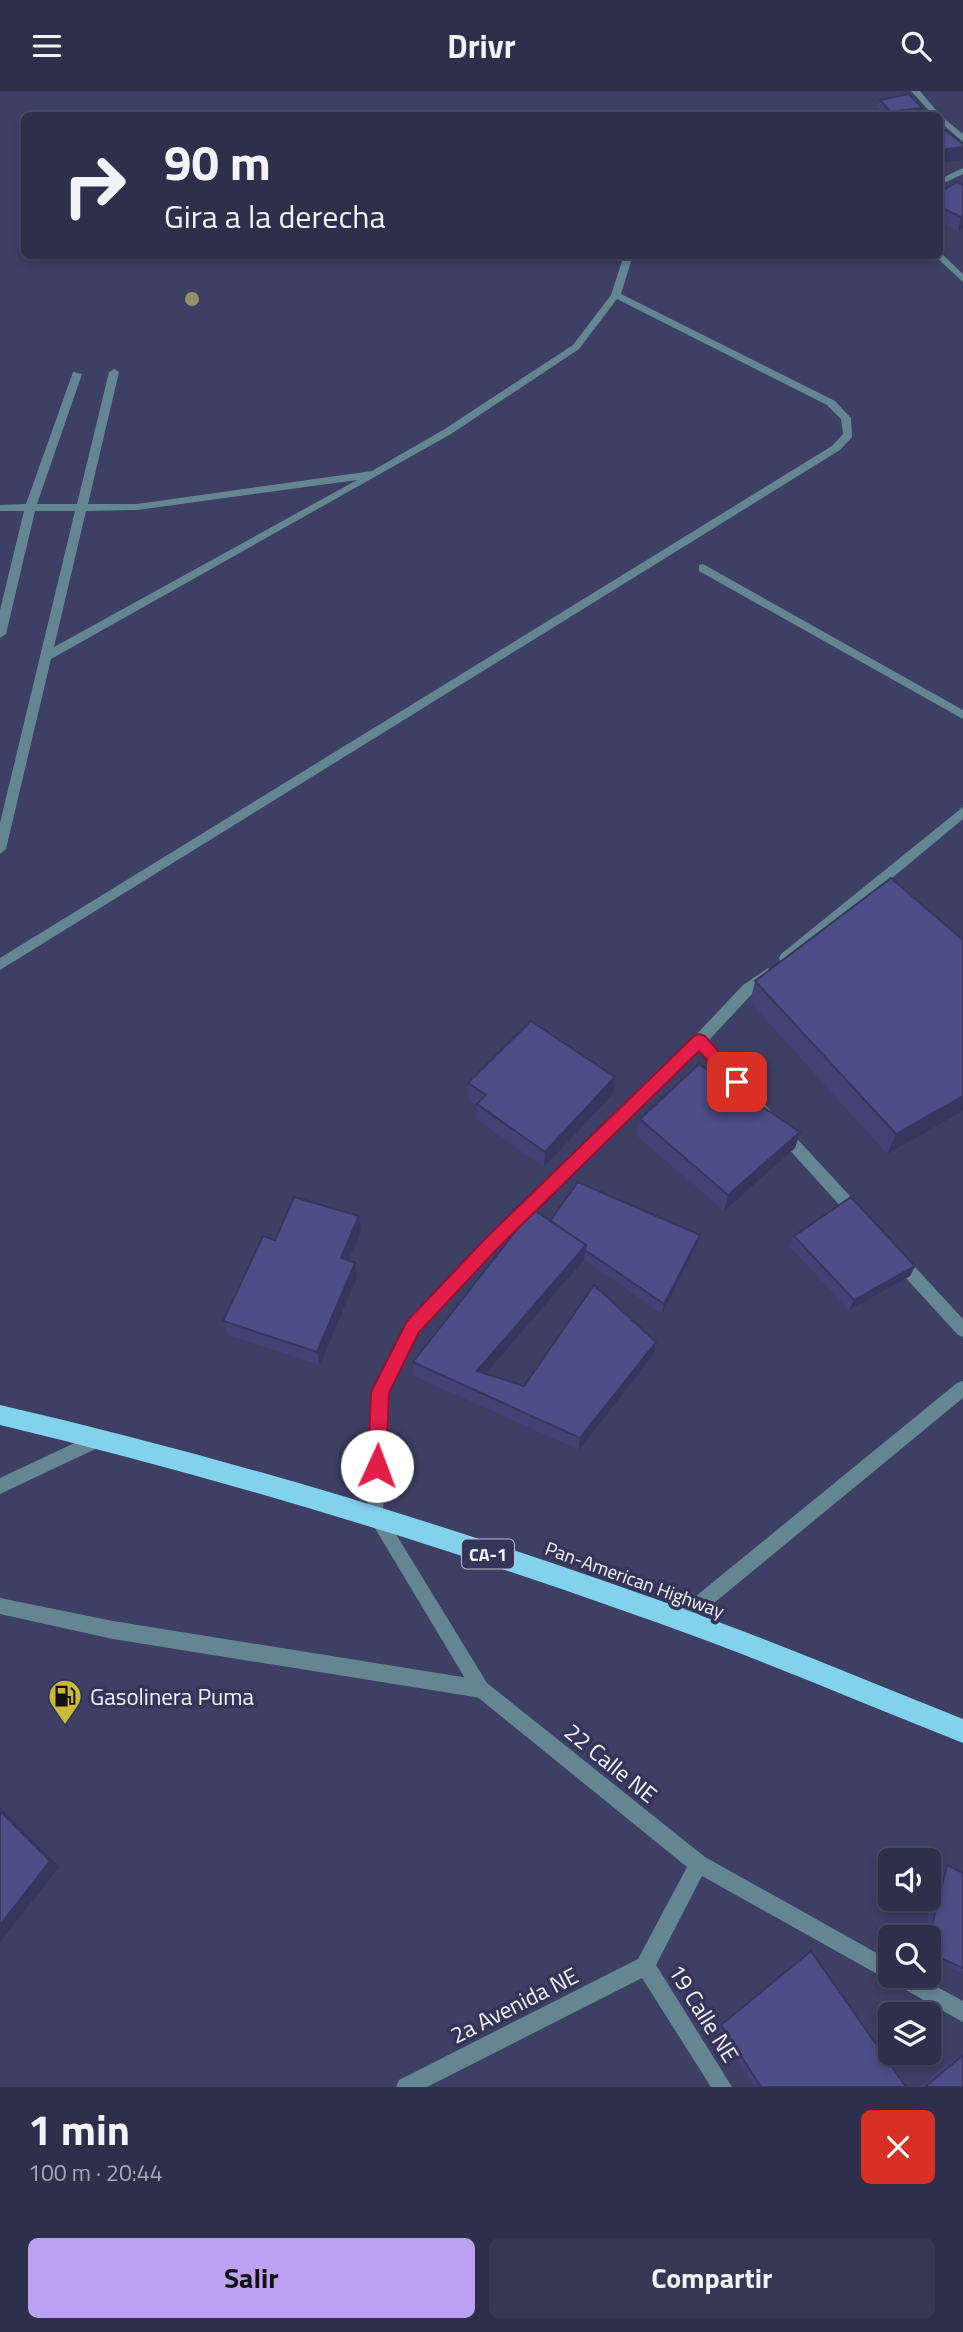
<!DOCTYPE html>
<html lang="es">
<head>
<meta charset="utf-8">
<style>
	body { margin:0; font-family:"Titillium Web",sans-serif; background:#363752; color:#f1f3f6; height:100vh; display:flex; flex-direction:column; font-size:26px; white-space:nowrap }
	* { box-sizing:border-box; margin:0 }
	p { font-size:23px; color:#a7a9b5 }
	.icon { flex:none; width:38px; height:38px; fill:none; stroke:currentColor; stroke-width:2; stroke-linecap:round; stroke-linejoin:round }
	.map { position:relative; height:1996px; overflow:hidden }
	.sheet { display:flex; flex-direction:column; background:#2e2f4b; flex:1 }
	.sheet>* { flex:none }
	.banner { position:absolute; left:21px; top:21px; width:922px; height:147px; border-radius:10px; box-shadow:0 4px 10px #0003,0 0 0 2px #494a63; background:#2e2f4b; color:#f1f3f6; overflow:hidden }
	.tools { position:absolute; left:878px; top:1757px; display:grid; gap:14px }
	.tools a { display:grid; place-items:center; width:63px; height:63px; border-radius:10px; background:#2e2f4b; box-shadow:0 4px 10px #0003,0 0 0 2px #494a63; font-size:35px }
	.pin { position:absolute; display:grid; place-items:center; width:60px; height:60px; color:#fff; margin:-30px; border-radius:14px; box-shadow:0 4px 10px #0006 }
	.me { position:absolute; width:77px; margin:-38px; rotate:2deg; stroke-linejoin:round; filter:drop-shadow(0 0 5px #0008) }
	.turn { display:flex; align-items:center; gap:24px; height:147px; padding:0 28px; font-size:32px }
	.turn .icon { width:91px; height:91px; stroke-width:2.5 }
	.turn b { display:block; font-size:49px; line-height:60px }
	.round { display:grid; place-items:center; flex:none; width:74px; height:74px; border-radius:10px; background:#363752 }
	.head { display:flex; align-items:center; justify-content:space-between; height:119px; padding:0 28px }
	h1 { font-size:42px; font-weight:700; line-height:52px }
	.action { display:flex; gap:14px; margin-top:auto; padding:14px 28px }
	.action a { flex:1; height:80px; border-radius:10px; background:#bca0f2; color:#111; font-size:28px; font-weight:700; line-height:80px; text-align:center }
	.action a+a { background:#363752; color:#f1f3f6 }
	header { display:flex; justify-content:space-between; align-items:center; height:91px; padding:0 28px; background:#2e2f4b; font-size:32px; font-weight:700 }
	.map>svg:first-child { display:block }
	.lines { fill:none; stroke-linecap:round; stroke-linejoin:round }
	.service { fill:#648692; fill-rule:evenodd }
	.minor { fill:#648692; fill-rule:evenodd }
	.tertiary { fill:#648692; fill-rule:evenodd }
	.trunk { fill:#82d2ee; fill-rule:evenodd }
	.tree { fill:#979069 }
	.wall { fill:#424275 }
	.shaded-wall { fill:#36365f }
	.building { fill:#4d4d88; stroke:#36365f; stroke-width:2 }
	.route { fill:#e11d48; stroke:#92132f; stroke-width:2 }
	.labels { text-anchor:middle; dominant-baseline:central; stroke-width:7; stroke-linejoin:round; paint-order:stroke }
	.shield { fill:#343559; stroke:#babbcc; stroke-width:2 }
	.shield-label { font-size:18px; font-weight:bold; fill:#f3f4fd }
	.street-label { font-size:19px; fill:#f3f4fd; stroke:#343559 }
	.near-poi-label { font-size:23px; fill:#f3f4fd; stroke:#343559; text-anchor:start }
	.near-street-label { font-size:23px; fill:#f3f4fd; stroke:#343559 }
</style>
</head>
<body>
<header><svg class="icon" aria-label="menu" viewBox="0 0 24 24"><path d="M4 6h16M4 12h16M4 18h16"/></svg>Drivr<svg class="icon" aria-label="search" viewBox="0 0 24 24"><circle cx="10" cy="10" r="6"/><path d="M15 15l6 6"/></svg></header>
<div class="map">
<svg width="963" height="1996" viewBox="0 0 963 1996">
	<rect width="100%" height="100%" fill="#3e3f64"/>
	<g class="lines">
		<path class="service" d="M624,164H633L621,203L835,310L851,327L852,346L840,359L0,879V867L832,355L843,343L841,328L827,314L617,208L579,258L451,343L51,568L6,758L0,763V732L75,420H35L6,543L0,547V519L24,420H0V414L26,413L73,281L82,283L37,413H77L109,281L114,278L119,281L88,413H137L372,380L443,339L573,254L611,204ZM357,389L54,556L86,420L137,419Z
			M0,1507L113,1530L481,1589L487,1592L490,1598L487,1604L481,1607L113,1548L0,1523Z"/>
		<path class="minor" d="M911,0H920L941,25L963,43V51L940,31V24H933Z
			M963,77V83L940,94V88Z
			M940,161L963,183V191L936,166L935,164H940Z
			M703,473L963,619V628L699,480V474Z
			M963,716V728L791,871H781L779,867L781,863Z
			M768,877L775,882L773,886L753,902L708,950L771,1020L773,1024L771,1028L766,1030L761,1028L699,959L497,1157L418,1241L388,1302L383,1422L487,1592L705,1766L891,1870V1885H917L963,1910V1931L702,1785L656,1874L732,1996H711L642,1887L427,1996H396L399,1989L638,1868L687,1776L475,1604L367,1424L372,1301L408,1231L487,1147L694,946L743,894Z
			M782,1035L787,1037L863,1119L865,1124L863,1129L858,1130L853,1129L777,1045L775,1041L777,1037Z
			M898,1161L903,1163L963,1228V1246L958,1244L893,1173L891,1168L893,1163Z
			M963,1290V1307L686,1535L680,1538L674,1535L671,1529L674,1523L957,1292Z"/>
		<path class="tertiary" d="M100,1340L106,1343L108,1348L106,1353L0,1403V1387Z"/>
		<path class="trunk" d="M0,1314C242,1370 479,1443 713,1529C797,1560 879,1595 963,1628V1652C879,1619 797,1584 713,1552C479,1466 242,1392 0,1334Z"/>
	</g>
	<circle class="tree" cx="192" cy="208" r="7"/>
	<path class="wall" d="M880,9L921,24H885L878,16Z
		M957,91L963,137L958,140L940,131V101Z
		M963,849V1020L887,1063L750,911L755,890Z
		M615,986L613,1003L544,1076L477,1029V1015L469,1009L468,992Z
		M640,1028L800,1041L795,1057L724,1120L637,1045Z
		M359,1125L361,1141L349,1170L357,1186L320,1274L228,1244L223,1230L275,1149Z
		M550,1130L700,1144L697,1154L662,1223L584,1169L486,1283L524,1295L656,1251L653,1264L579,1359L414,1285L413,1271Z
		M794,1145L915,1175L910,1185L849,1219L790,1156Z
		M947,1774L963,1782V1883L929,1867V1846H923L940,1778Z
		M811,1860L906,1996H755L716,1936L804,1864Z
		M963,1964V1996H919L956,1965Z"/>
	<path class="shaded-wall" d="M922,17L921,24H889L890,21Z
		M963,56V69L940,72V59Z
		M963,125V137L958,140L961,126Z
		M615,986L613,1003L544,1076L545,1061Z
		M963,1005V1020L887,1063L896,1043Z
		M800,1041L795,1057L724,1120L728,1104Z
		M359,1125L361,1141L343,1182L341,1167Z
		M700,1144L697,1154L662,1223L664,1213Z
		M586,1154L584,1169L477,1293V1280Z
		M355,1172L357,1186L320,1274L317,1261Z
		M915,1175L910,1185L849,1219L854,1209Z
		M656,1251L653,1264L579,1359L580,1347Z
		M0,1716L59,1776L0,1851Z"/>
	<path class="building" d="M909,3L922,17L890,21L880,9Z
		M940,37H943L963,53V56L940,59Z
		M957,91L963,94V125L961,126L940,116V101Z
		M891,787L963,849V1005L896,1043L755,890Z
		M531,930L615,986L545,1061L477,1013L486,1004L468,992Z
		M699,973L800,1041L728,1104L640,1028Z
		M578,1091L700,1144L664,1213L585,1159L586,1154L550,1130Z
		M294,1106L359,1125L341,1167L355,1172L317,1261L223,1230L263,1145L275,1149Z
		M851,1106L915,1175L854,1209L794,1145Z
		M533,1118L586,1154L477,1280L524,1295L594,1194L656,1251L580,1347L413,1271Z
		M0,1720L50,1770L0,1834Z
		M947,1774L963,1782V1877L929,1862V1846Z
		M811,1860L906,1996H761L721,1934Z
		M963,1964V1996H925Z"/>
	<path class="route" d="M699,943L705,945L742,987L745,991L742,996H731L699,960L498,1157L419,1241L389,1302L386,1375L383,1381L377,1384L370,1381L368,1375L371,1301L407,1230L486,1147L694,945Z"/>
	<defs>
		<symbol id="fuel-pin" viewBox="-11 -11 22 30"><path d="M0 17L-7.5 6A9.5 9.5 0 1 1 7.5 6Z" fill="#caba3a" stroke="#343559"/><path d="M-5.5-6h7V0h2V4h1.3V-2.5L3-4.5l.8-.8L6-3V5H2.5V1h-1V6h-7ZM-4.2-4.7v3.2H.2V-4.7Z" fill="#111"/></symbol>
	</defs>
	<g fill-rule="evenodd">
		<use href="#fuel-pin" x="46" y="1586" width="38" height="52"/>
	</g>
	<g class="labels">
		<rect class="shield" x="462" y="1448.5" width="52" height="29" rx="5"/>
		<g class="shield-label">
			<text x="488" y="1463">CA-1</text>
		</g>
		<g class="street-label">
			<text transform="translate(635 1488) rotate(20)">Pan-American Highway</text>
		</g>
		<g class="near-poi-label">
			<text x="90" y="1605">Gasolinera Puma</text>
		</g>
		<g class="near-street-label">
			<text transform="translate(611 1672) rotate(39)">22 Calle NE</text>
			<text transform="translate(514 1914) rotate(-27)">2a Avenida NE</text>
			<text transform="translate(704 1922) rotate(58)">19 Calle NE</text>
		</g>
	</g>
</svg>
<div class="tools">
<a><svg class="icon" aria-label="sound" viewBox="0 0 24 24"><path d="M4 9h4l5-4v14l-5-4H4zM17 9q2 3 0 6"/></svg></a>
<a><svg class="icon" aria-label="search" viewBox="0 0 24 24"><circle cx="10" cy="10" r="6"/><path d="M15 15l6 6"/></svg></a>
<a><svg class="icon" aria-label="layers" viewBox="0 0 24 24"><path d="M12 4l9 5-9 5-9-5zM3 14l9 5 9-5"/></svg></a>
</div>
<div class="pin" style="left:737px;top:991px;background:#d93025"><svg class="icon" aria-label="arrive" viewBox="0 0 24 24"><path d="M6 21V4h12l-3 4 3 4H6"/></svg></div>
<svg class="me" style="left:377px;top:1375px" viewBox="-20 -20 40 40"><circle r="19" fill="#fff"/><path d="M0-13L10 11 0 6-10 11z" fill="#e11d48"/></svg>
<div class="banner">
<div class="turn"><svg class="icon" aria-label="right" viewBox="0 0 24 24"><path d="M7 20v-9h11M14 6l5 5-5 5"/></svg><div><b>90 m</b>Gira a la derecha</div></div>
</div>
</div>
<section class="sheet">
<div class="head"><div><h1>1 min</h1><p>100 m · 20:44</p></div><a class="round" style="background:#d93025;color:#fff"><svg class="icon" aria-label="close" viewBox="0 0 24 24"><path d="M6 6l12 12M18 6L6 18"/></svg></a></div>
<div class="action"><a>Salir</a><a>Compartir</a></div>
</section>
</body>
</html>
